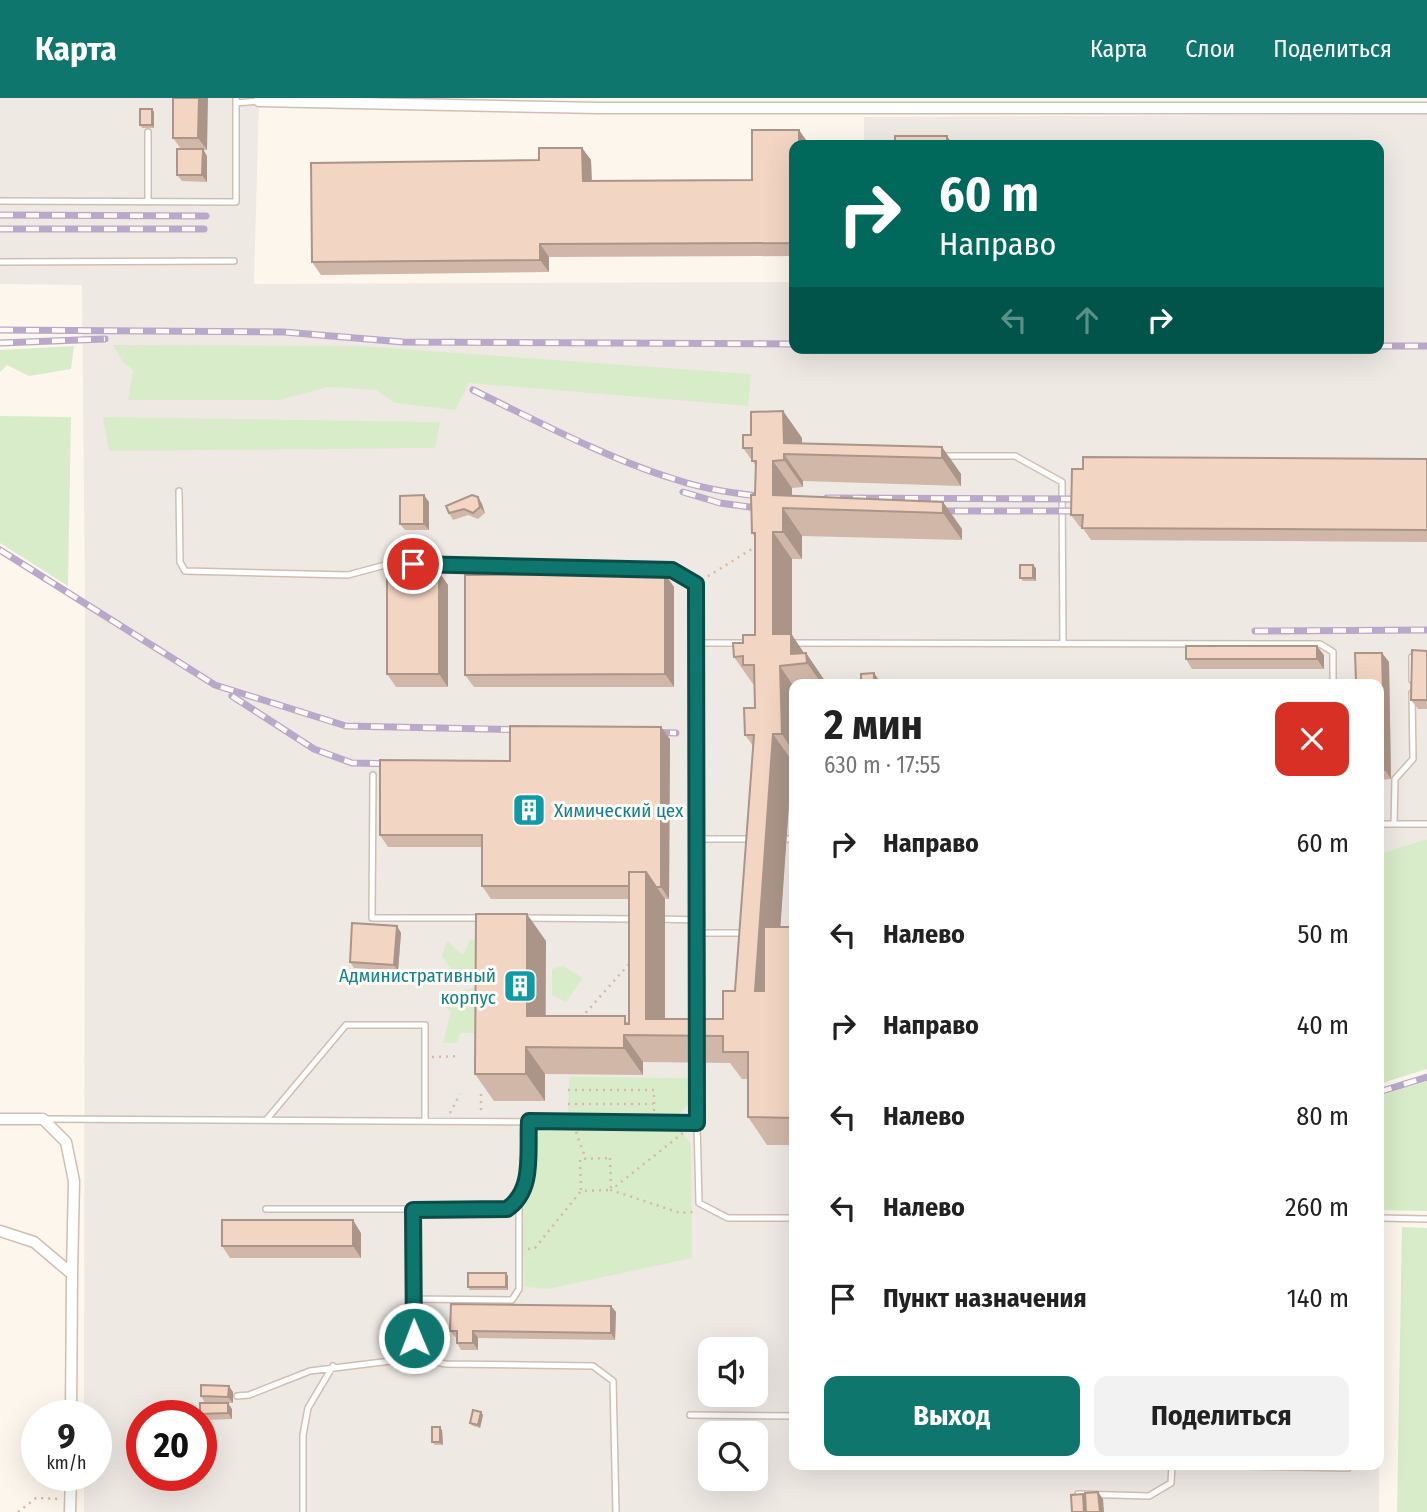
<!DOCTYPE html>
<html lang="ru">
<head>
<meta charset="utf-8">
<style>
	body { margin:0; font-family:"Fira Sans Condensed",sans-serif; background:#f2f2f2; color:#222; height:100vh; display:flex; flex-direction:column; font-size:26px; white-space:nowrap }
	* { box-sizing:border-box; margin:0 }
	p { font-size:23px; color:#767676 }
	.icon { flex:none; width:38px; height:38px; fill:none; stroke:currentColor; stroke-width:2; stroke-linecap:round; stroke-linejoin:round }
	.map { position:relative; flex:1; overflow:hidden }
	.sheet { position:absolute; left:789px; top:581px; width:595px; height:791px; display:flex; flex-direction:column; background:#fff; border-radius:14px; box-shadow:0 7px 28px #0002 }
	.sheet>* { flex:none }
	.banner { position:absolute; left:789px; top:42px; width:595px; height:214px; border-radius:14px; box-shadow:0 7px 28px #0002; background:#00695c; color:#fff; overflow:hidden }
	.buttons { position:absolute; left:698px; top:1239px; display:grid; gap:14px }
	.buttons a { display:grid; place-items:center; width:70px; height:70px; border-radius:14px; background:#fff; box-shadow:0 7px 28px #0002; font-size:35px }
	.speed { position:absolute; left:21px; top:1302px; display:flex; gap:14px; font-size:35px; font-weight:700; text-align:center }
	.speed>* { display:grid; place-content:center; width:91px; height:91px; border-radius:50%; background:#fff; box-shadow:0 7px 28px #0002; line-height:1 }
	.speed small { font-size:18px; font-weight:400 }
	.speed .limit { border:10px solid #d22; background:#fff; color:#111 }
	.pin { position:absolute; display:grid; place-items:center; width:60px; height:60px; color:#fff; margin:-30px; border:4px solid #fff; border-radius:50%; box-shadow:0 2px 7px #0007 }
	.me { position:absolute; width:77px; margin:-38px; rotate:359deg; stroke-linejoin:round; filter:drop-shadow(0 0 5px #0008) }
	.turn { display:flex; align-items:center; gap:24px; height:147px; padding:0 35px; font-size:32px }
	.turn .icon { width:91px; height:91px; stroke-width:2.5 }
	.turn b { display:block; font-size:49px; line-height:60px }
	.lanes { display:flex; align-items:center; height:66px; padding:0 35px; background:#0003; justify-content:center; gap:35px; direction:ltr }
	.lanes .off { opacity:.35 }
	.round { display:grid; place-items:center; flex:none; width:74px; height:74px; border-radius:14px; background:#f2f2f2 }
	.head { display:flex; align-items:center; justify-content:space-between; height:119px; padding:0 35px }
	h1 { font-size:42px; font-weight:700; line-height:52px }
	.action { display:flex; gap:14px; margin-top:auto; padding:14px 35px }
	.action a { flex:1; height:80px; border-radius:14px; background:#0f766e; color:#fff; font-size:28px; font-weight:700; line-height:80px; text-align:center }
	.action a+a { background:#f2f2f2; color:#222 }
	ul { padding:0; list-style:none }
	li { display:flex; align-items:center; gap:21px; height:91px; padding:0 35px }
	li div { flex:1 }
	li b { display:block; font-size:26px }
	li em { font-style:normal }
	header { display:flex; align-items:center; gap:42px; box-sizing:border-box; height:98px; padding:0 35px; background:#0f766e; color:#fff }
	header strong { font-size:33px }
	nav { display:flex; gap:38px; margin-inline-start:auto; font-size:24px }
	.map>svg:first-child { display:block }
	.industrial { fill:#efe9e4; fill-rule:evenodd }
	.green { fill:#d8ecc9 }
	.lines { fill:none; stroke-linecap:round; stroke-linejoin:round }
	.service-casing { stroke:#d1beb0; stroke-width:8 }
	.minor-casing { stroke:#d1beb0; stroke-width:13 }
	.path { stroke:#d9b8a5; stroke-width:2.5; stroke-dasharray:2 5; stroke-linecap:butt }
	.service { stroke:#fff; stroke-width:5 }
	.minor { stroke:#fff; stroke-width:10 }
	.rail-casing { stroke:#b9a8c9; stroke-width:7 }
	.rail { stroke:#fffaf3; stroke-width:4.5; stroke-dasharray:13; stroke-linecap:butt }
	.wall { fill:#d1b7a8 }
	.shaded-wall { fill:#aa9588 }
	.building { fill:#f3d5c3; stroke:#aa9588; stroke-width:2 }
	.route-casing { stroke:#0a4d48; stroke-width:18 }
	.route { stroke:#0f766e; stroke-width:12 }
	.labels { text-anchor:middle; dominant-baseline:central; stroke-width:6; stroke-linejoin:round; paint-order:stroke }
	.culture-label { font-size:19px; fill:#0d838f; stroke:#fffaf3; text-anchor:start }
</style>
</head>
<body>
<header>
<strong>Карта</strong>
<nav><a>Карта</a><a>Слои</a><a>Поделиться</a></nav>
</header>
<div class="map">
<svg width="1427" height="1414" viewBox="0 0 1427 1414">
	<rect width="100%" height="100%" fill="#fdf6ec"/>
	<path class="industrial" d="M0,0H259L254,186L794,184V250H1379V47H864V19L1427,16V741L1379,756V586H794V1367H1379V1333V1414H84V1377H96V1318H84L85,506L82,187L0,186ZM710,1251H756V1297H710ZM142,1318H201V1377H142ZM710,1335H756V1381H710Z"/>
	<path class="green" d="M113,247L359,248L751,276L748,308L469,285L455,312L395,305L376,292L328,289L279,302H128L133,272L122,263Z
		M74,248L71,271L29,278L7,267L0,274V252Z
		M0,318L71,319L68,488L0,445Z
		M103,319L440,324L435,350L109,353Z
		M1427,741V971L1379,986V756Z
		M489,841V935H461L456,945H443L451,914L446,909V896L473,890L476,878L454,876L442,858L447,843L463,857L470,842Z
		M563,868L583,880L566,904L552,897V871Z
		M569,979L691,980L692,1003L679,1016L568,1015Z
		M1427,983V1113L1379,1112V998Z
		M533,1028L678,1029L691,1046L692,1160L548,1191L524,1189L522,1113L528,1100Z
		M1402,1129L1427,1130V1414H1397Z"/>
	<g class="lines">
		<defs>
			<path id="service" d="M236,5L259,3
				M148,34V104
				M0,103L236,104V0
				M0,164L234,163
				M943,358H1015L1062,384L1063,546
				M179,393L180,464L185,473L348,477L389,466L672,472L696,486L698,741
				M697,545H741
				M793,545L1320,546L1333,554V586
				M1412,559V582
				M373,677L372,820H481
				M1379,726H1427
				M1394,726L1395,681L1413,661L1412,595
				M781,741H794
				M523,820L635,821
				M659,821L698,822
				M698,835H745
				M697,926L698,741H751
				M46,1021L697,1025V957
				M267,1021L346,927H425V1022
				M697,1025L699,1105L728,1120H794
				M266,1111H507C535,1092 527,1054 529,1023
				M413,1112L415,1260
				M1379,1120L1427,1121
				M414,1201L512,1202L519,1191V1103
				M237,1298L249,1297L310,1273L415,1260L446,1266L593,1268L613,1283L616,1414
				M690,1317L794,1318
				M1200,1367L1348,1370
				M1078,1396L1149,1398L1171,1385L1172,1367
				M303,1414V1337L308,1310L333,1268"/>
			<path id="minor" d="M259,3L599,10H1427
				M0,1021H43L66,1044L74,1083L72,1176
				M0,1133L34,1144L72,1176L71,1318
				M70,1414L71,1377"/>
		</defs>
		<use href="#service" class="service-casing"/>
		<use href="#minor" class="minor-casing"/>
		<path class="path" d="M702,482L755,449
			M581,920L630,865
			M432,959L460,958
			M568,992H654V1014
			M481,996V1014
			M568,1006H653
			M450,1015L460,996
			M576,1034L586,1061
			M683,1035L611,1092L680,1115L694,1114
			M610,1060L611,1092L581,1093L580,1061Z
			M528,1151L535,1150L581,1093
			M18,1414L36,1400L60,1401"/>
		<use href="#service" class="service"/>
		<use href="#minor" class="minor"/>
		<defs>
			<path id="rail" d="M0,117L206,118
				M0,131H204
				M0,232L284,234L403,244L794,246
				M0,245L105,241
				M1379,248H1427
				M473,292C535,322 608,361 674,381C706,392 740,396 774,400
				M683,394L720,405L772,412
				M827,400L1080,401
				M929,413H1080
				M0,452L215,587L346,628L529,632
				M1255,533L1427,532
				M232,598L314,651L352,665L400,666
				M644,634L676,635
				M1379,994L1427,979"/>
		</defs>
		<use href="#rail" class="rail-casing"/>
		<use href="#rail" class="rail"/>
	</g>
	<path class="wall" d="M173,0L207,52H203L207,58V84L182,83L177,77L181,51L173,40Z
		M152,11L154,14V30H142L140,27Z
		M752,32H799L808,45V47H794V158L549,159V174L321,177L312,164L311,65L539,62V50H582L591,62L592,83L752,82Z
		M783,313L802,340V345L942,349L961,376V388L803,383V389L792,390V398L943,404L962,431V442L802,438V461H792V537L804,555H806L825,583V586H794V663H792L780,829H794V1047H767L748,1019V981H742L730,965L643,964V977L545,976V1003H494L475,976L546,843V918L629,924V801H491L482,788V749H388L380,737L670,641L669,801H665V921H723L735,893L753,648L745,637L755,610L754,586H753L734,559L743,545L755,537V439L752,435L755,397L756,368L743,350L751,337Z
		M1427,361V444L1091,442L1082,429H1080L1071,417Z
		M478,399L482,406L485,415L478,421L468,417L453,422L449,415Z
		M429,404V432H405L400,426Z
		M1036,470V483H1023L1020,480Z
		M439,474L448,487V589H396L387,576Z
		M665,476L674,489V589H474L465,577Z
		M1427,553V611H1418L1411,602Z
		M1382,555L1389,564L1391,681L1379,682V586H1358L1356,583Z
		M1324,557V571H1192L1186,561Z
		M397,828L401,835L398,873L354,870L350,864Z
		M361,1135V1160H230L222,1148Z
		M506,1175L508,1178V1192H470L468,1189Z
		M611,1208L616,1214L615,1242L478,1240V1252H461L457,1245V1239H455L450,1233Z
		M233,1294V1305H205L201,1298Z
		M232,1311V1321L204,1322L200,1316Z
		M483,1317L480,1330L473,1328L470,1325Z
		M442,1332L443,1347H435L432,1344Z"/>
	<path class="shaded-wall" d="M199,0H208L207,52L198,40Z
		M152,11L154,14V30L152,27Z
		M799,32L808,45V47H799Z
		M947,38L953,47H947Z
		M582,50L591,62L592,95L583,83Z
		M203,51L207,58V84L202,77Z
		M540,146L549,159V174L540,162Z
		M783,313L802,340V357L784,345Z
		M942,349L961,376V388L942,360Z
		M784,356L803,383V389L784,362Z
		M773,363L792,390V411L783,410L802,438V461L783,434L773,397Z
		M424,397L429,404V432L424,426Z
		M478,399L482,406L485,415L480,409Z
		M943,404L962,431V442L943,415Z
		M773,434L792,461V537L806,558V555L825,583V586H822L807,565L792,556L773,536Z
		M1033,467L1036,470V483L1033,480Z
		M439,474L448,487V589L439,576Z
		M665,476L674,489V589L665,576Z
		M1317,548L1324,557V571L1317,561Z
		M1382,555L1389,564L1391,681L1385,672Z
		M780,568L794,589V655L782,636Z
		M874,575L881,585V586H874Z
		M661,629L670,641L669,801L661,789Z
		M773,636L792,663L774,921L755,893Z
		M646,774L665,801V937L646,921Z
		M527,816L546,843L545,945L527,918Z
		M397,828L401,835L398,873L394,867Z
		M624,937L643,964V977L624,950Z
		M526,949L545,976V1003L526,976Z
		M353,1122L361,1135V1160L353,1148Z
		M506,1175L508,1178V1192L506,1189Z
		M611,1208L616,1214L615,1242L611,1235Z
		M473,1233L478,1240V1252L473,1245Z
		M229,1288L233,1294V1305L228,1299Z
		M228,1305L232,1311V1321L228,1315Z
		M481,1314L483,1317L480,1330L478,1327Z
		M440,1329L442,1332L443,1347L440,1344Z
		M1098,1394L1103,1401L1104,1414H1100Z
		M1083,1396L1087,1403L1088,1414H1084Z"/>
	<path class="building" d="M173,0H199L198,40H173Z
		M140,11H152V27H140Z
		M752,32H799V47H794V145L540,146V162L312,164L311,65L539,62V50H582L583,83L752,82Z
		M895,38H947V47H895Z
		M177,51H203L202,77H177Z
		M783,313L784,345L942,349V360L784,356V362L773,363V397L943,404V415L783,410V434H773V536H791V556L806,555L807,565L780,568L782,636H773L755,893H764V829H794V1020L748,1019V954H723V938L624,937V950L526,949V976H475L476,816H527V918H625V926H629V774H646V921H723V893H735L754,637H745L744,610H755L754,567H743V558L734,559L733,545H743V537H755V435H752L751,397H755L756,363H752V350H743V337H751V314Z
		M1083,359L1427,361V432L1082,430L1083,417H1071L1072,371H1083Z
		M424,397V426H400V398Z
		M472,397L478,399L480,409L473,415L464,411L449,415L446,408Z
		M1020,467H1033V480H1020Z
		M439,474V576H387V475Z
		M665,476V576L465,577V477Z
		M1186,548H1317V561H1186Z
		M1412,552L1427,553V602H1411Z
		M1355,555H1382L1385,672H1379V586H1368V583H1356Z
		M874,575V586H861V576Z
		M510,628L661,629V789H656L646,774H629V788H482V737H380V662L510,663Z
		M352,825L397,828L394,867L350,864Z
		M222,1122H353V1148H222Z
		M468,1175H506V1189H468Z
		M451,1206L611,1208V1235L473,1233V1245H457V1233H450Z
		M201,1287L229,1288L228,1299L201,1298Z
		M200,1305H228V1315L200,1316Z
		M473,1312L481,1314L478,1327L470,1325Z
		M432,1329H440V1344H432Z
		M1098,1394L1100,1414H1086L1085,1395Z
		M1083,1396L1084,1414H1072L1071,1397Z"/>
	<g class="lines">
		<defs>
			<path id="route" d="M413,466L672,472L696,486L697,1025L529,1023C527,1054 535,1092 507,1111L413,1112L414,1240"/>
		</defs>
		<use href="#route" class="route-casing"/>
		<use href="#route" class="route"/>
	</g>
	<defs>
		<symbol id="building-square" viewBox="-11 -11 22 22"><rect x="-9" y="-9" width="18" height="18" rx="4" fill="#0f9aa8" stroke="#fffaf3"/><path d="M-4-6H4V6H1V3H-1V6H-4ZM-2.5-4.3h1.7v1.8h-1.7ZM.8-4.3h1.7v1.8H.8ZM-2.5-1h1.7V.8h-1.7ZM.8-1h1.7V.8H.8Z" fill="#fff"/></symbol>
	</defs>
	<g fill-rule="evenodd">
		<use href="#building-square" x="510" y="693" width="38" height="38"/>
		<use href="#building-square" x="501" y="869" width="38" height="38"/>
	</g>
	<g class="labels">
		<g class="culture-label">
			<text x="554" y="712">Химический цех</text>
			<text x="496" y="877" text-anchor="end">Административный<tspan x="496" dy="22">корпус</tspan></text>
		</g>
	</g>
</svg>
<div class="buttons">
<a><svg class="icon" aria-label="sound" viewBox="0 0 24 24"><path d="M4 9h4l5-4v14l-5-4H4zM17 9q2 3 0 6"/></svg></a>
<a><svg class="icon" aria-label="search" viewBox="0 0 24 24"><circle cx="10" cy="10" r="6"/><path d="M15 15l6 6"/></svg></a>
</div>
<div class="speed"><div>9<small>km/h</small></div><div class="limit">20</div></div>
<div class="pin" style="left:413px;top:466px;background:#d93025"><svg class="icon" aria-label="arrive" viewBox="0 0 24 24"><path d="M6 21V4h12l-3 4 3 4H6"/></svg></div>
<svg class="me" style="left:414px;top:1240px" viewBox="-20 -20 40 40"><circle r="17" fill="#0f766e" stroke="#fff" stroke-width="3"/><path d="M0-11L8 9 0 5-8 9z" fill="#fff"/></svg>
<div class="banner">
<div class="turn"><svg class="icon" aria-label="right" viewBox="0 0 24 24"><path d="M7 20v-9h11M14 6l5 5-5 5"/></svg><div><b>60 m</b>Направо</div></div>
<div class="lanes"><svg class="icon off" aria-label="left" viewBox="0 0 24 24"><path d="M17 20v-9H6M10 6l-5 5 5 5"/></svg><svg class="icon off" aria-label="ahead" viewBox="0 0 24 24"><path d="M12 20V5M6 11l6-6 6 6"/></svg><svg class="icon" aria-label="right" viewBox="0 0 24 24"><path d="M7 20v-9h11M14 6l5 5-5 5"/></svg></div>
</div>
<section class="sheet">
<div class="head"><div><h1>2 мин</h1><p>630 m · 17:55</p></div><a class="round" style="background:#d93025;color:#fff"><svg class="icon" aria-label="close" viewBox="0 0 24 24"><path d="M6 6l12 12M18 6L6 18"/></svg></a></div>
<ul>
<li><svg class="icon" aria-label="right" viewBox="0 0 24 24"><path d="M7 20v-9h11M14 6l5 5-5 5"/></svg><div><b>Направо</b></div><em>60 m</em></li>
<li><svg class="icon" aria-label="left" viewBox="0 0 24 24"><path d="M17 20v-9H6M10 6l-5 5 5 5"/></svg><div><b>Налево</b></div><em>50 m</em></li>
<li><svg class="icon" aria-label="right" viewBox="0 0 24 24"><path d="M7 20v-9h11M14 6l5 5-5 5"/></svg><div><b>Направо</b></div><em>40 m</em></li>
<li><svg class="icon" aria-label="left" viewBox="0 0 24 24"><path d="M17 20v-9H6M10 6l-5 5 5 5"/></svg><div><b>Налево</b></div><em>80 m</em></li>
<li><svg class="icon" aria-label="left" viewBox="0 0 24 24"><path d="M17 20v-9H6M10 6l-5 5 5 5"/></svg><div><b>Налево</b></div><em>260 m</em></li>
<li><svg class="icon" aria-label="arrive" viewBox="0 0 24 24"><path d="M6 21V4h12l-3 4 3 4H6"/></svg><div><b>Пункт назначения</b></div><em>140 m</em></li>
</ul>
<div class="action"><a>Выход</a><a>Поделиться</a></div>
</section>
</div>
</body>
</html>
